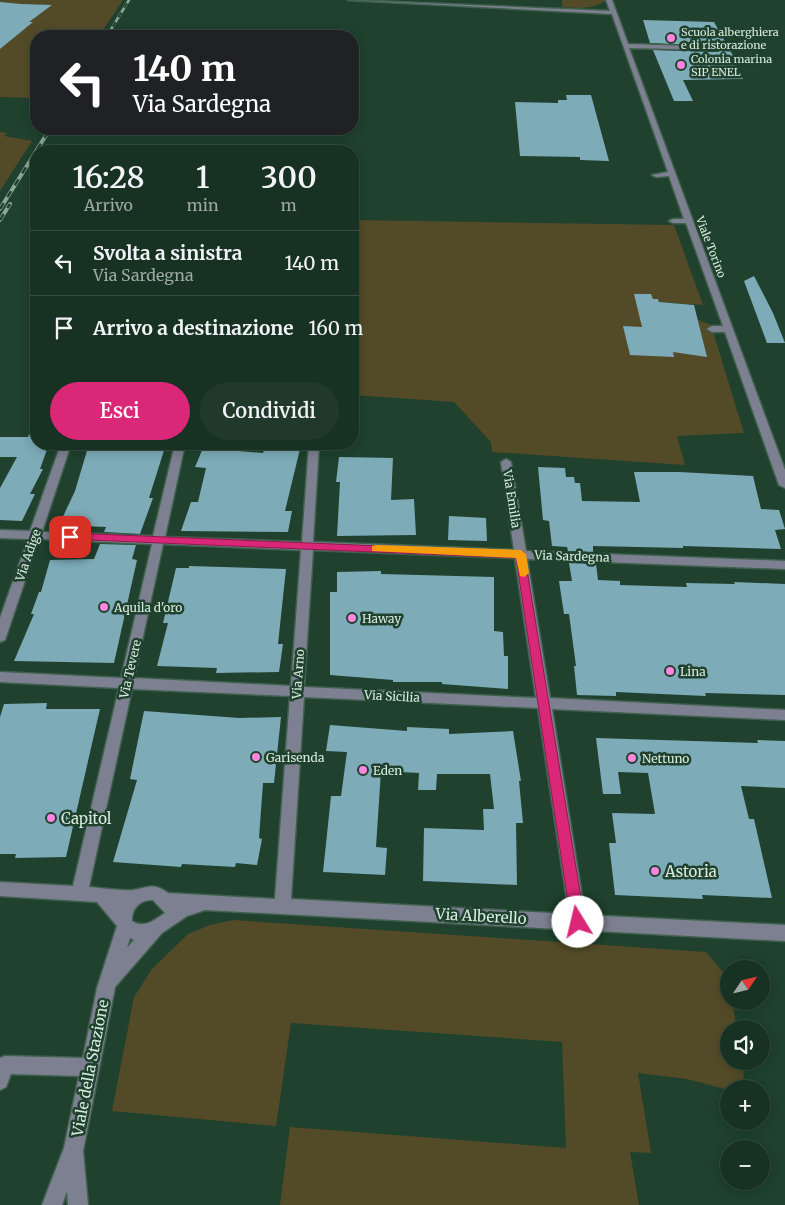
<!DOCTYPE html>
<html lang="it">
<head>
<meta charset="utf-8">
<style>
	body { margin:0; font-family:Merriweather,serif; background:#20392a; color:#f1f3f6; height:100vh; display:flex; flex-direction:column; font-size:19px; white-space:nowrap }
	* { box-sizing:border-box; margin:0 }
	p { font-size:16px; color:#9ea9a5 }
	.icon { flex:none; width:28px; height:28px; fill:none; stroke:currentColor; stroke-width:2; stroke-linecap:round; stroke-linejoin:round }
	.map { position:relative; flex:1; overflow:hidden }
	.drawer { position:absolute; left:30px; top:145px; width:329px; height:305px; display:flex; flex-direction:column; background:#173122; border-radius:20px; box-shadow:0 2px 12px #0003,0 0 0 1px #364c40 }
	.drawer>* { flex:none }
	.top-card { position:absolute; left:30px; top:30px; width:329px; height:105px; border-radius:20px; box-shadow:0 2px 12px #0003,0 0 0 1px #364c40; background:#202124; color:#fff; overflow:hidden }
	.needle { width:32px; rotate:55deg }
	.tools { position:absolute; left:720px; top:960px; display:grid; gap:10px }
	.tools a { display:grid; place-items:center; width:50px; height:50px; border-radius:50%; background:#173122; box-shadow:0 2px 12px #0003,0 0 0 1px #364c40; font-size:25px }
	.pin { position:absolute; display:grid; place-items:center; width:42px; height:42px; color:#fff; margin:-21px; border-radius:10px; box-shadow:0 2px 8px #0006 }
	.me { position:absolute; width:55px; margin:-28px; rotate:351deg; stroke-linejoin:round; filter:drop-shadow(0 0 4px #0008) }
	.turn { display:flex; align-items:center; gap:18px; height:105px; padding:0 20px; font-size:22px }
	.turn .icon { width:65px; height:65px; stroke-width:2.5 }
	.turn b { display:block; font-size:35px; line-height:42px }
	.eta { display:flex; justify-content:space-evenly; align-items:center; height:85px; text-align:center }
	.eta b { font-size:30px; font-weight:600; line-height:35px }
	.cta { display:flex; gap:10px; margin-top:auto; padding:10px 20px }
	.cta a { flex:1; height:58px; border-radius:30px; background:#db2777; color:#fff; font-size:20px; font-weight:600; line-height:58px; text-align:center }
	.cta a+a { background:#20392a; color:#f1f3f6 }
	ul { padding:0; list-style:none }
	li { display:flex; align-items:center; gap:15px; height:65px; padding:0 20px; border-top:1px solid #364c40 }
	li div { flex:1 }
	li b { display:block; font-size:19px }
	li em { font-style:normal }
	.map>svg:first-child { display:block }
	.green { fill:#534b28 }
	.building { fill:#7dabb8 }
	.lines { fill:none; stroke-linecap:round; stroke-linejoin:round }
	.minor-casing { stroke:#40604e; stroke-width:3 }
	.minor { fill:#7d8090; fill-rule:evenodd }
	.rail-far1-casing { stroke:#8ca697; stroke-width:2.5 }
	.rail-casing { stroke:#8ca697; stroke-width:4 }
	.rail-far1 { stroke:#1f412e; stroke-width:2; stroke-dasharray:5.5; stroke-linecap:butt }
	.rail { stroke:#1f412e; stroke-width:2.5; stroke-dasharray:7; stroke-linecap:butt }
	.route { fill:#db2777; stroke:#8e194d }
	.slow { fill:#f59e0b }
	.poi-dot { fill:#fe86e1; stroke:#1f412e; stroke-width:2 }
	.labels { text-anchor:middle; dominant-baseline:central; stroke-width:5; stroke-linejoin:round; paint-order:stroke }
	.far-poi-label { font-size:11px; fill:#d7ebde; stroke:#1f412e; text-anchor:start }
	.far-street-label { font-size:11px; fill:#d7ebde; stroke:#1f412e }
	.street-label { font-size:12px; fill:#d7ebde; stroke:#1f412e }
	.poi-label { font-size:12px; fill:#d7ebde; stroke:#1f412e; text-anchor:start }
	.near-poi-label { font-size:15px; fill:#d7ebde; stroke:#1f412e; text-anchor:start }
	.near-street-label { font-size:15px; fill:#d7ebde; stroke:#1f412e }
</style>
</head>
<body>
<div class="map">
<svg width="785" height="1205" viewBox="0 0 785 1205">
	<rect width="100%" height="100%" fill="#1f412e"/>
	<path class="green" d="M0,0H123L99,36H36V98L0,97Z
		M562,0H604L605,1C593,10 576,8 562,7Z
		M0,132L7,133L4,136L32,141L0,191Z
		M352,220L674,225L703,305L659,302L658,299H653L651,294H634L711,325L744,433L677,436L685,465L492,452L491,442L454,402L353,395Z
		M233,920L706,952L727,977L729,1001H732L737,1029H729V1061H743L744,1089L729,1090L687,1079L638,1073L651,1153L630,1152L639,1205H280L290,1127L566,1148L562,1042L291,1023L276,1126L112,1111L134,997L152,969L188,934L210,925Z"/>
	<path class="building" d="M0,2L21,4L52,5L29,22H33L0,49Z
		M643,20L714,22L736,61H733L743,79L683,80L693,101H674L653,50L718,52L722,47L650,43Z
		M566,95H591L609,161L580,160V157L520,156L515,102L558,103V100H567Z
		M754,276L773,313L785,343H767L744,281Z
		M634,294H651L653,299H658L659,302L694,305L707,357L673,352L674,357L630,355L623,326L642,327Z
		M36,421V444H49L40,469H43L30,494H35L22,521L0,520V488L17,457H0V437H28Z
		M89,444H166L149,498H153L140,534L104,532L106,527L59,525L75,491Z
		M265,447L300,449L285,511H292L288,532L181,531L191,502H198L206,468L195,467L203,448L263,453Z
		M339,457L393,458L391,500L414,499L416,535L337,536L340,482H336Z
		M538,467L565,468L566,477H574L575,483H580L582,501L640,502L634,472H679L753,476L761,509L779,510L785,529L775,530L781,549L683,546V548L593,546V552L568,551L567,547L552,546L549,521L543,520Z
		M449,516L486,518L487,541L448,540Z
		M100,544L136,545L132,559L137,560L114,663L14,661L34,614H31L39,592H41L50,560L94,559Z
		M569,563L596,564L598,580L620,581V585L687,587L686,583L735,584L734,582L785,584V695L705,693L706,696L616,692V696L577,695L574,666H576L569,614H564L559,581H572Z
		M189,566L286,569L278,644H283L279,672L216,673L217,668L157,666L168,623H163L176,568H189Z
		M381,571V574L494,577V631L503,632L504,656H508V689L442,684V682H393V680L330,675V592H337V572Z
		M47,703L46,709H100L66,857L15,858L16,854H0V717L4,704Z
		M144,711L239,718L281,717L274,783H263L259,838L262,839L257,865L236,863L235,867L182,864L181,867L113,862L137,780L130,779Z
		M330,725L407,731V727L449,729V734L513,731L521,781H519L523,823H516L517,885L423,881L424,828L484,830L483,809H494L490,774H437L436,790H418L419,773L381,771L376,847L387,848L385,875L323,872L331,796H341L347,752L326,751Z
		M596,738L758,743L757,740L785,741V788L741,786L749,819H754L772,898L702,895L703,899L615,895L609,843H616L612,813L655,814L648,773L618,772L621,794H603Z"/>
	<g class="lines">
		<defs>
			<path id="minor" d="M348,0L610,11L606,0H612L628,44L720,47L718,50L629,48L785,470V488L779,485L725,332H712L707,329L712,326H723L686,223H673L669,221L673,219H684L669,176L656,177L652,175L668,172L612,14Z
				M61,444H71L42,532L153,536L175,444H185L165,537L302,542L309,444H319L313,542L514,550L501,462L506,459L511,462L526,551L785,561V569L527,559L550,698L785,710V720L552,709L585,915L785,925V941L205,910L187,916L162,933L115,987L83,1151L88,1205H68L67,1191L62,1205H42L64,1148L79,1076L11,1074L6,1087L0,1090V1058L5,1056L83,1058L97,988L117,926L97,902L0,896V882L73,886L119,688L0,682V672L121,678L152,544L39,539L6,637L5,640L0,642V618L28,539L0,538V530L30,531ZM163,544L301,550L291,686L134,678ZM313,550L515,558L536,698L304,687ZM132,689L290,696L275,899L168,893C152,882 149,888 133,890C119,891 103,888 89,887ZM304,697L538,708L569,914L291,899ZM153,900L165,913C154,920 145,929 132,921C131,909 140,899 153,900ZM130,938L134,940L127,948Z"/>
		</defs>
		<use href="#minor" class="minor-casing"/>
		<use href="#minor" class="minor"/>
		<defs>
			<path id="rail-far1" d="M107,36L129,0
				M48,133L50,129"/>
			<path id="rail" d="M0,209L48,132
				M0,220L10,204"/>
		</defs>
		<use href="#rail-far1" class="rail-far1-casing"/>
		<use href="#rail" class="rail-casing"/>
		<use href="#rail-far1" class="rail-far1"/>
		<use href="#rail" class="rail"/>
	</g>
	<path class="route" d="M70,533L524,552L585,922L583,926L578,928L573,926L571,922L516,558L66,539V534Z"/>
	<path class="slow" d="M376,545L521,550L526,554L529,573L524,577L520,576L516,558L372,551V546Z"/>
	<g class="poi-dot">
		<circle cx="671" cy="38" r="5"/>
		<circle cx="681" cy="65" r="5"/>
		<circle cx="104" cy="607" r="5"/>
		<circle cx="352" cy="618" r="5"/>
		<circle cx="670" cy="671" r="5"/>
		<circle cx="256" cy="757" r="5"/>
		<circle cx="632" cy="758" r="5"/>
		<circle cx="363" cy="770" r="5"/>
		<circle cx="51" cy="818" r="5"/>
		<circle cx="655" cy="871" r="5"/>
	</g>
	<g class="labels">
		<g class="far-poi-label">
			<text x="681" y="32">Scuola alberghiera<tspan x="681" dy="13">e di ristorazione</tspan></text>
			<text x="691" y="59">Colonia marina<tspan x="691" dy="13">SIP ENEL</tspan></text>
		</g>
		<g class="far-street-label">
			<text transform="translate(711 247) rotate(69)">Viale Torino</text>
		</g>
		<g class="street-label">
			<text transform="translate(512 499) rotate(81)">Via Emilia</text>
			<text transform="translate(28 555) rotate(-71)">Via Adige</text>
			<text transform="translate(572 556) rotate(2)">Via Sardegna</text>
			<text transform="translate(130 669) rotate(-77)">Via Tevere</text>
			<text transform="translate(298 674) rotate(-86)">Via Arno</text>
			<text transform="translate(392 696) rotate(3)">Via Sicilia</text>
		</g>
		<g class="poi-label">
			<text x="114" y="607">Aquila d'oro</text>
			<text x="362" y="618">Haway</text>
			<text x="680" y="671">Lina</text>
			<text x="266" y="757">Garisenda</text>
			<text x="642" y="758">Nettuno</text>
			<text x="373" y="770">Eden</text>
		</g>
		<g class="near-poi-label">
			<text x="61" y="818">Capitol</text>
			<text x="665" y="871">Astoria</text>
		</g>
		<g class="near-street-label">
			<text transform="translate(481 916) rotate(3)">Via Alberello</text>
			<text transform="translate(90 1068) rotate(-79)">Viale della Stazione</text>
		</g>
	</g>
</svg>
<div class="tools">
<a><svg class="needle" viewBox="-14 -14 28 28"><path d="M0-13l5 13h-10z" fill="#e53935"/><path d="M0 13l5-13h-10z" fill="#9ea9a5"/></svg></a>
<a><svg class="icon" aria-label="sound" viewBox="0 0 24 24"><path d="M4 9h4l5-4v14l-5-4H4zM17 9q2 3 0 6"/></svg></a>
<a>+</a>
<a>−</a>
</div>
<div class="pin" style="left:70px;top:537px;background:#d93025"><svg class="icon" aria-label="arrive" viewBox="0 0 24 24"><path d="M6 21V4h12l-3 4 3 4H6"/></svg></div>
<svg class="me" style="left:578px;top:922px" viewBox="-20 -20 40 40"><circle r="19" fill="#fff"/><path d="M0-13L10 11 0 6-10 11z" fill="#db2777"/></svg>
<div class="top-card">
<div class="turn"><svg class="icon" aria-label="left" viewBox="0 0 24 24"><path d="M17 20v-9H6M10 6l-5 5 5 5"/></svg><div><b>140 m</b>Via Sardegna</div></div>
</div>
<section class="drawer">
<div class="eta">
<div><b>16:28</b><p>Arrivo</p></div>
<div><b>1</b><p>min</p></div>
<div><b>300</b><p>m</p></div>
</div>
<ul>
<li><svg class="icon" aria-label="left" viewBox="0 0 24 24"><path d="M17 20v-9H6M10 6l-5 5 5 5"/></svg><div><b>Svolta a sinistra</b><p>Via Sardegna</p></div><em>140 m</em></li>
<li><svg class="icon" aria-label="arrive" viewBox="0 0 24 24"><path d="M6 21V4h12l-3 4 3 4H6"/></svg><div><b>Arrivo a destinazione</b></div><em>160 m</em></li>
</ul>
<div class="cta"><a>Esci</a><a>Condividi</a></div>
</section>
</div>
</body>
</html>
